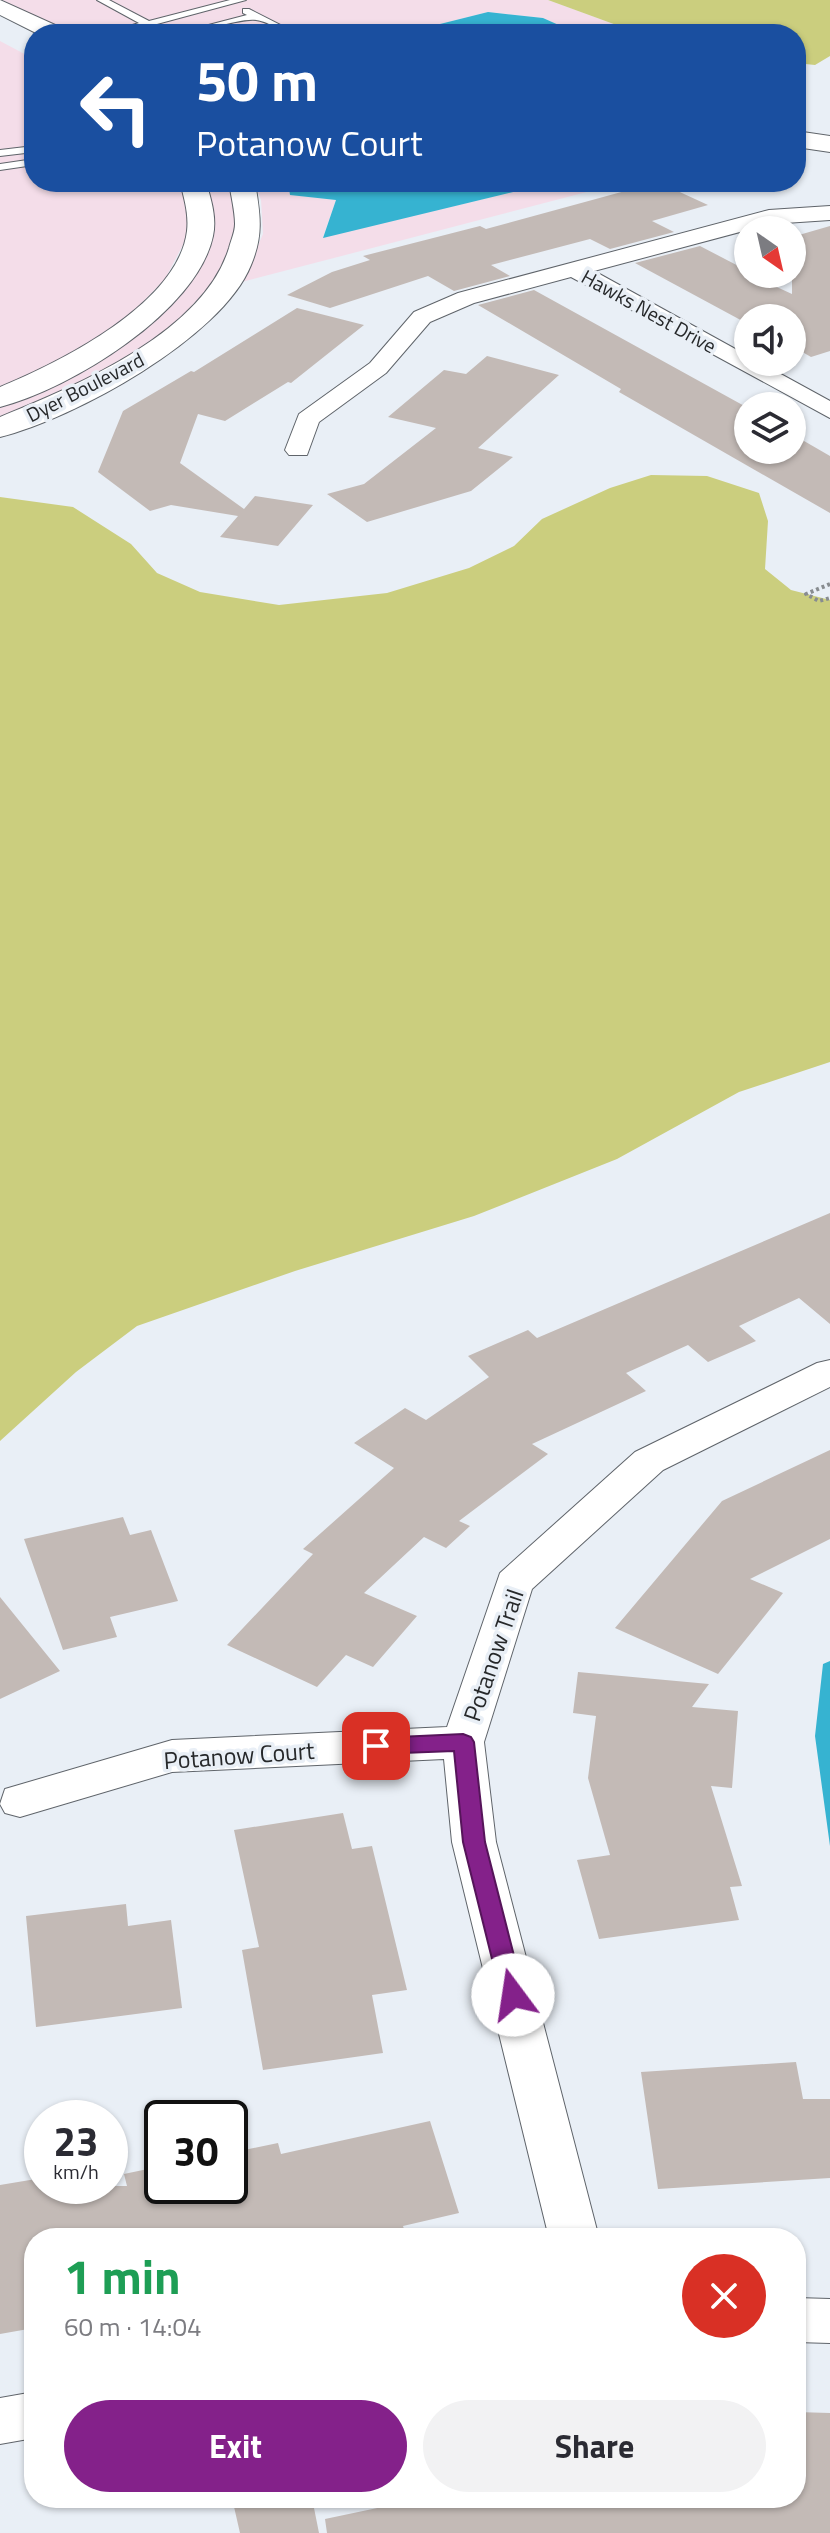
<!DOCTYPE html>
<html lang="en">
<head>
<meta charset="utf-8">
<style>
	body { margin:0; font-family:"Titillium Web",sans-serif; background:#f2f2f3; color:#2b2b33; height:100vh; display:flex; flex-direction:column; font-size:30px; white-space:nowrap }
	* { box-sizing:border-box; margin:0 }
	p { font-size:26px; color:#7c7c81 }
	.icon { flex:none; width:44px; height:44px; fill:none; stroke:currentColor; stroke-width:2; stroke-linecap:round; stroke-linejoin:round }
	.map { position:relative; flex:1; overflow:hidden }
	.panel { position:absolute; left:24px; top:2228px; width:782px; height:280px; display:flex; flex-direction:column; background:#fff; border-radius:32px; box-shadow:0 2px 6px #0004 }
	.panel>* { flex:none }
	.top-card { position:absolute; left:24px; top:24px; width:782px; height:168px; border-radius:32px; box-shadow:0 2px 6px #0004; background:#1a4fa0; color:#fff; overflow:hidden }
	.needle { width:52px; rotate:146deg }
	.controls { position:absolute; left:734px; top:216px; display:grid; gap:16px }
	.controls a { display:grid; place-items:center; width:72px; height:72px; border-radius:50%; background:#fff; box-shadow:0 2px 6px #0004; font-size:40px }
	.speed { position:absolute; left:24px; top:2100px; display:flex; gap:16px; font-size:40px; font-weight:700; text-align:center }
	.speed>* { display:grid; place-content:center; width:104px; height:104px; border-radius:50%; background:#fff; box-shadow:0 2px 6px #0004; line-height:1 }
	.speed small { font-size:20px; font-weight:400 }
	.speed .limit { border:4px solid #111; border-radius:12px; background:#fff; color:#111 }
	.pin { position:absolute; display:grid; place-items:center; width:68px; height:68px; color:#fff; margin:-34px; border-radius:16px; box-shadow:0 4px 12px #0006 }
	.me { position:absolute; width:88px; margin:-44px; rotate:346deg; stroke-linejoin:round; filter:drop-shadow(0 0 6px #0008) }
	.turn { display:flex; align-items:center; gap:28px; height:168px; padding:0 40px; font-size:36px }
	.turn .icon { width:104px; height:104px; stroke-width:2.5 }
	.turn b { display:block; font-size:56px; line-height:68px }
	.round { display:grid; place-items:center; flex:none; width:84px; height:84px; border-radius:42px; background:#f2f2f3 }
	.summary { display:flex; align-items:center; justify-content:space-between; height:136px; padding:0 40px }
	h1 { font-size:48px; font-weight:700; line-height:60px; color:#1e9e55 }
	.cta { display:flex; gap:16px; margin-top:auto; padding:16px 40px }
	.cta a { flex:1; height:92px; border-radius:48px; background:#84218a; color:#fff; font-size:32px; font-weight:700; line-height:92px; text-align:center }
	.cta a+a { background:#f2f2f3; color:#2b2b33 }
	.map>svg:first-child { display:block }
	.commercial { fill:#f4dde9 }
	.green { fill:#cbce7e }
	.water { fill:#36b3d1 }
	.building { fill:#c3bab6 }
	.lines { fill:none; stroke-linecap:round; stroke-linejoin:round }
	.lane-casing { stroke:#5f646a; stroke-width:2 }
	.street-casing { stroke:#5f646a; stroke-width:2 }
	.secondary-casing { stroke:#5f646a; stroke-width:2 }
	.path { stroke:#888c90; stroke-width:4; stroke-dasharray:3 3; stroke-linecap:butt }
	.lane { fill:#fff; fill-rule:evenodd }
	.street { fill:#fff; fill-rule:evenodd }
	.secondary { fill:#fff; fill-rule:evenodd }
	.route { fill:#84218a; stroke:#56155a; stroke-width:2 }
	.labels { text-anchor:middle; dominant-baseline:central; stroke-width:7; stroke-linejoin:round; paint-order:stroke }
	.far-street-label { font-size:20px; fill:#26282a; stroke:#e9eff6 }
	.street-label { font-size:24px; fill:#26282a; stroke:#e9eff6 }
</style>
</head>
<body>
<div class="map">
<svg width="830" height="2533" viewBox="0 0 830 2533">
	<rect width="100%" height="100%" fill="#e9eff6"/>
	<path class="commercial" d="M2,0H548L641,34H579L543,18L488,12L400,34H70Z
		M0,41L34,59V182H181L188,210L186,239L165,279L131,314L72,355L0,389Z
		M206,182H229L236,200L237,233L220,275L175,324L124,361L47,401L0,420V407L95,362L156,320L190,283L212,242L214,211Z
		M254,182H288L291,195L336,200L323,237L555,182H625L242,282L263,234L261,200Z"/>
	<path class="green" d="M548,0H830V56L815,65L796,63V34H641Z
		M651,475L707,476L759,493L768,521L765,569L791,590L830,600V1062L739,1092L617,1159L474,1216L295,1271L137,1326L76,1372L0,1441V497L73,507L131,544L157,573L200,592L279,605L387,593L469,568L514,546L542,519L610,488Z"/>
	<path class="water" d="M488,12L543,18L579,34H400Z
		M288,182H555L323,238L336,200L290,195Z
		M830,1661V1846L815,1736L823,1664Z"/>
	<path class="building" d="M658,182L708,205L652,221L674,232L610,249L590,239L491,265L510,276L454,291L428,276L330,308L287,295L332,272L370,260L363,256L480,226L486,229Z
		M830,226V351L811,357L792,346V318H748V324L635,263L700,246L748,271V274L792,294V237Z
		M534,290L748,408V450H792V434L830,456V513L619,392L621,389L478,305Z
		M297,308L364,325L291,383L288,382L225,421L198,414L180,463L244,509L255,496L313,505L278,546L220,537L238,516L171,505L150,511L98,472L123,411L191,371L194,372Z
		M487,356L559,375L478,448L513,457L471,491L367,522L327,494L364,484L436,428L388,417L444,370L466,374Z
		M830,1213V1324L799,1298L739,1326L756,1341L708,1362L688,1345L626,1373L646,1391L532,1444L548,1454L459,1521L470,1526L446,1548L424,1537L364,1593L417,1616L373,1667L346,1655L317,1687L227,1645L313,1554L303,1549L394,1468L354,1443L405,1408L426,1420L489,1377L468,1356L528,1330L537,1338Z
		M830,1450V1539L750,1579L783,1593L718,1674L615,1628L722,1501Z
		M123,1517L130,1535L151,1530L178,1601L110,1617L117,1637L63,1650L24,1539Z
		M0,1597L60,1671L0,1699Z
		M578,1672L709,1684L692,1707L738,1711L732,1788L711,1786L742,1886L730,1887L739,1920L599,1939L577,1860L610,1855L588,1778L596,1716L573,1713Z
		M343,1813L352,1849L372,1846L407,1990L372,1995L383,2053L263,2070L242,1950L259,1947L234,1830Z
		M126,1904L128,1926L171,1920L182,2008L36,2027L26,1916Z
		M796,2062L803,2099H830V2178L658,2189L641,2072Z
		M430,2121L459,2213L403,2226L407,2238H34V2328L0,2334V2185L42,2178V2186H127L124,2174L162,2166V2186H230V2153L278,2143L281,2154Z
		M796,2412L830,2413V2533H327L325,2519L382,2507L380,2498H796Z
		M232,2498H312L319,2533H240Z"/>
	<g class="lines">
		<defs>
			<path id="lane" d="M97,0H109L149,21L230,0H246L157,24L173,34H161L147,27L119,34H103L139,23Z
				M243,9H249L298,34C281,34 272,22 256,20C242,17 197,34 174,34L247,15L243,13Z
				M34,146V152L0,156V150Z
				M34,159V165L0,170V164Z"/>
			<path id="street" d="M830,206V220L770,224L594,271L748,356V362H759L830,401V418L571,277L474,303L430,322L386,373L319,422L307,455H289L285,450L299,414L370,363L414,312L458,293L769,210Z
				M830,1360V1387L663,1470L532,1589L484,1742L496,1842L599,2238H549L452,1842L444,1759L172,1772L20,1817L5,1813L0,1804L5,1789L172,1740L447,1727L500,1573L635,1452L817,1363Z
				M796,2298L830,2299V2343L796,2342Z
				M34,2392V2438L0,2444V2398Z"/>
			<path id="secondary" d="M0,0L64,29L68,34H38L0,15Z
				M796,131L830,136V152L796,147Z
				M180,182H206C211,199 217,218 213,236C197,312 70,389 0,407V387C60,362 178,304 187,231C189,214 184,198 180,182Z
				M229,182H255C260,214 264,234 251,265C222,338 73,419 0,437V417C76,386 203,333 229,248C231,240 235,232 235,224C235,211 231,196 229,182Z"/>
		</defs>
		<use href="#lane" class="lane-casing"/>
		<use href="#street" class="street-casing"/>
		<use href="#secondary" class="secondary-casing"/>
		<path class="path" d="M830,584L806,594L819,601L830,598"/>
		<use href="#lane" class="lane"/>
		<use href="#street" class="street"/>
		<use href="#secondary" class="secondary"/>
	</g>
	<path class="route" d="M463,1734L471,1737L474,1742L485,1842L524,1995L521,2001L513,2004L505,2001L501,1995L463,1842L454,1751L376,1754L368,1752L365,1746L368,1741L376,1738Z"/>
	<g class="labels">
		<g class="far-street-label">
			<text transform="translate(649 311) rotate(29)">Hawks Nest Drive</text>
			<text transform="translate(85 387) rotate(-27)">Dyer Boulevard</text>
		</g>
		<g class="street-label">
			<text transform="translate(493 1655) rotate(-71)">Potanow Trail</text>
			<text transform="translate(239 1755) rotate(-4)">Potanow Court</text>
		</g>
	</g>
</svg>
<div class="controls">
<a><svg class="needle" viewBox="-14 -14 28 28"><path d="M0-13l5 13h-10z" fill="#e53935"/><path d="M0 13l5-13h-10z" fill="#7c7c81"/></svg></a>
<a><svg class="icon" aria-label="sound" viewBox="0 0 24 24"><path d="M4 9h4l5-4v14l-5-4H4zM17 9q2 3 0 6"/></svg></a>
<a><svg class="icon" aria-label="layers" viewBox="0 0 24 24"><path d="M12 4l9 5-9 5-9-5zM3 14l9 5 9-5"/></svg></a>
</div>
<div class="speed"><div>23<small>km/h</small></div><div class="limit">30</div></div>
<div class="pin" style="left:376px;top:1746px;background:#d93025"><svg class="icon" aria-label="arrive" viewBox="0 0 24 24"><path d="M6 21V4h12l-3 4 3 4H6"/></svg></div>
<svg class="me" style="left:513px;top:1995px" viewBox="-20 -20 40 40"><circle r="19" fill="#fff"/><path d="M0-13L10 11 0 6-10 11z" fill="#84218a"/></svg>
<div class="top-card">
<div class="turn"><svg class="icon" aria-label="left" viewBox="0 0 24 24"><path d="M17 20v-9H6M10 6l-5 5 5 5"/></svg><div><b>50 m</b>Potanow Court</div></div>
</div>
<section class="panel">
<div class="summary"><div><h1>1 min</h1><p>60 m · 14:04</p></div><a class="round" style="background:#d93025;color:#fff"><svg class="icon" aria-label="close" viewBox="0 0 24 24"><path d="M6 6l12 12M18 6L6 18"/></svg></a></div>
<div class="cta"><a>Exit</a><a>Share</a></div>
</section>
</div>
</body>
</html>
